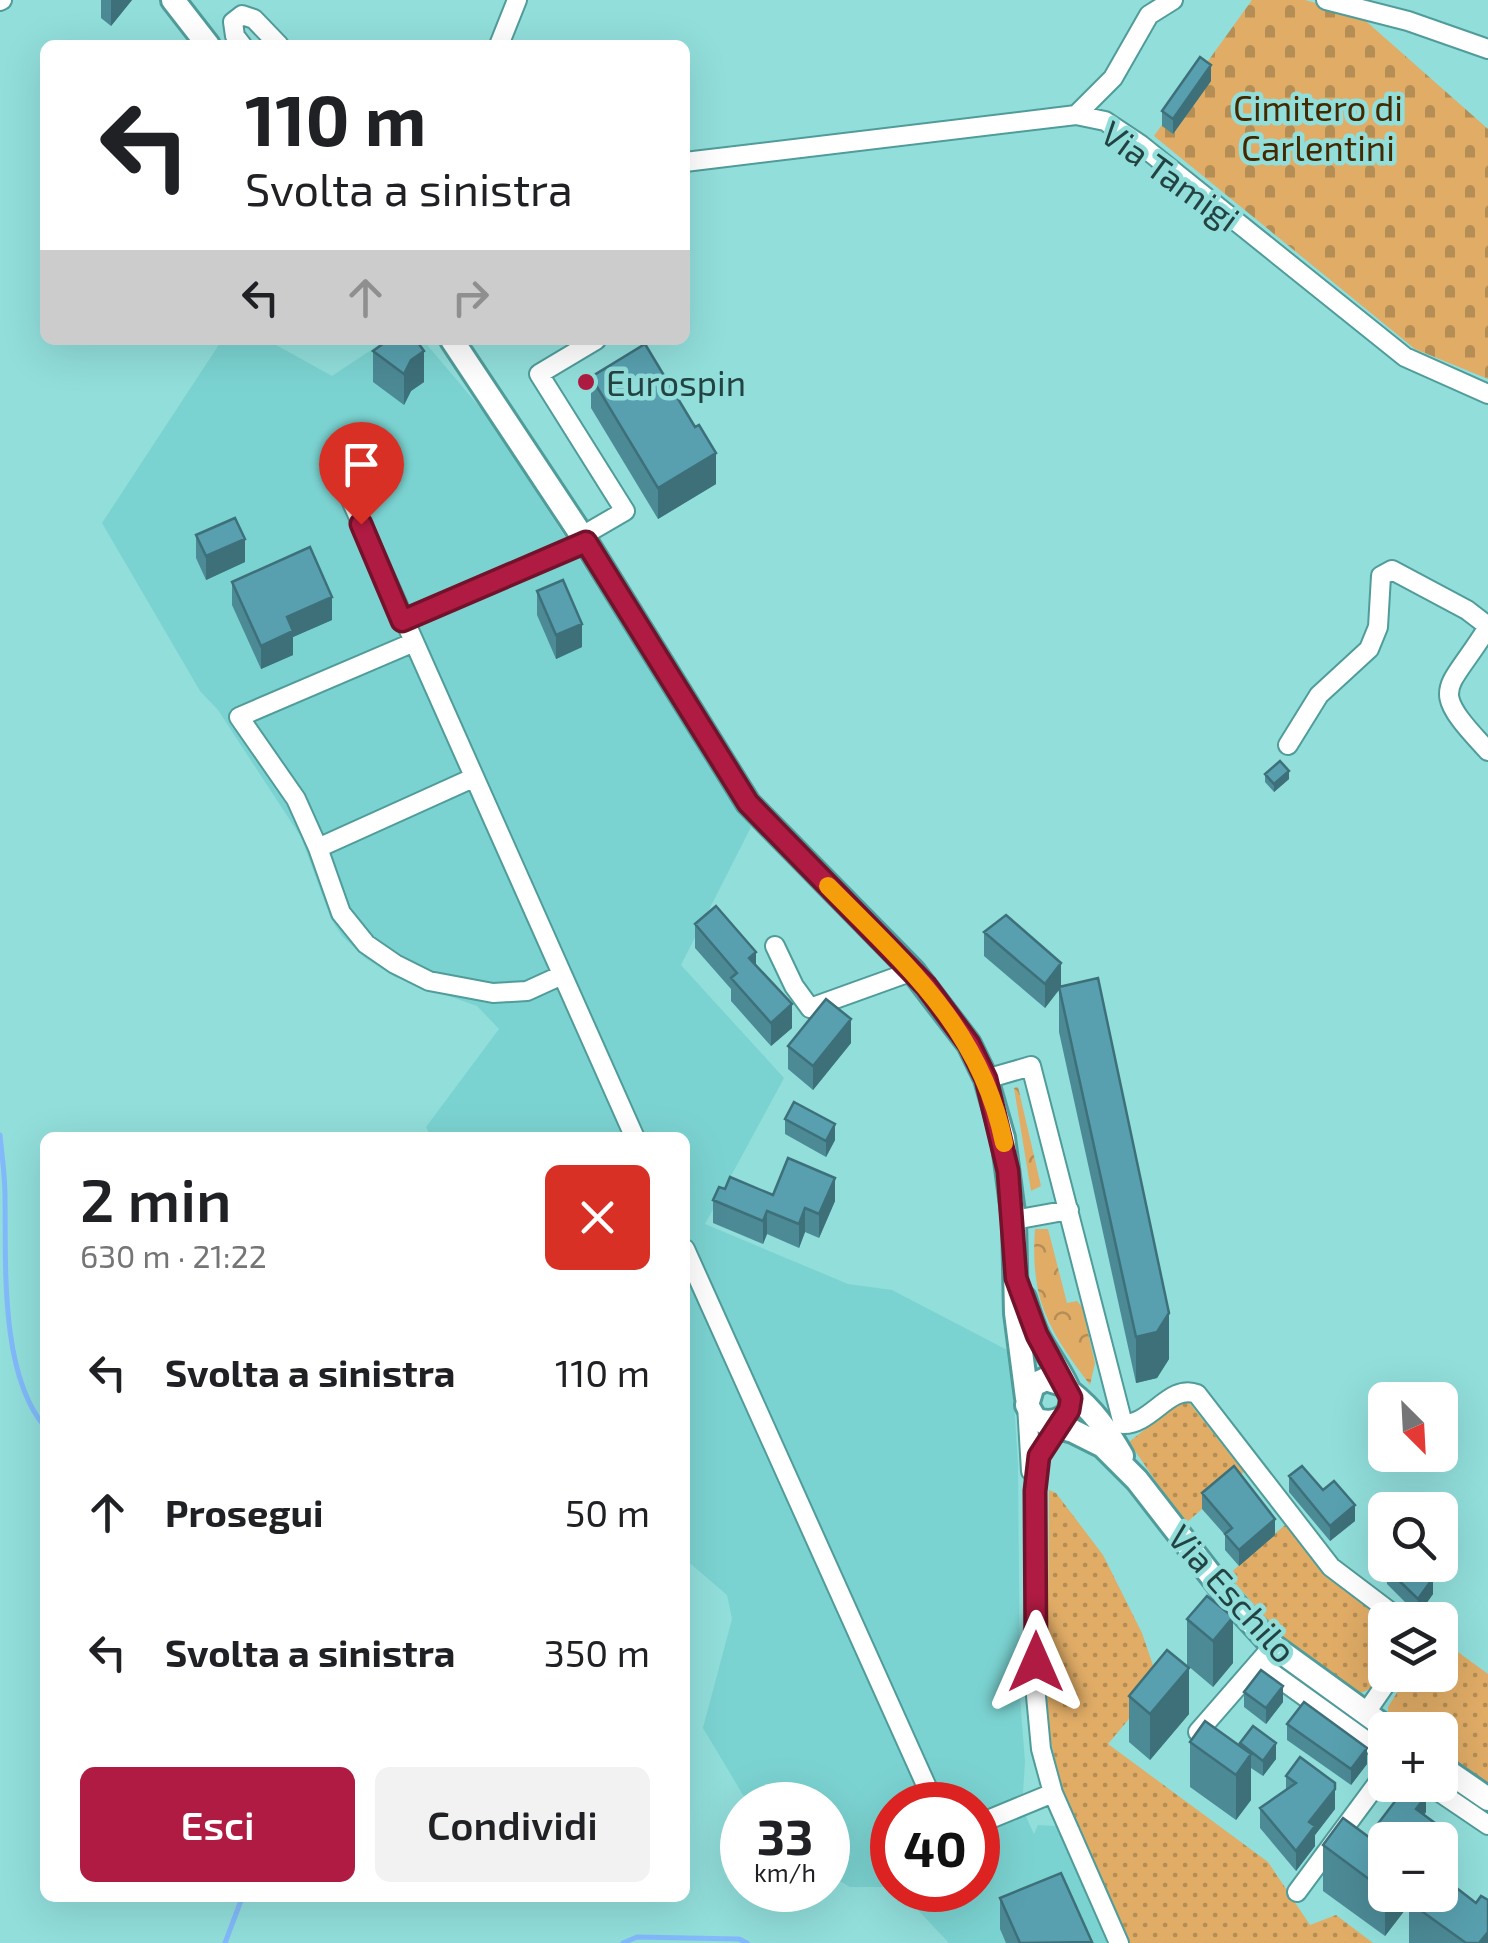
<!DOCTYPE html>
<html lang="it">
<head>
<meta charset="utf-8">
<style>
	body { margin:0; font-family:"Exo 2",sans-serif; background:#f2f2f2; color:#202124; height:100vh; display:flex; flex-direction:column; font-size:38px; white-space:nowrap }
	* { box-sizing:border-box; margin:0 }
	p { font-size:32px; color:#757577 }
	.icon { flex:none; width:55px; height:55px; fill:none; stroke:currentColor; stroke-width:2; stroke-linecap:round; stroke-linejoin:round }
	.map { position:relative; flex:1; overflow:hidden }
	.sheet { position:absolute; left:40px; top:1132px; width:650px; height:770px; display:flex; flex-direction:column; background:#fff; border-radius:15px; box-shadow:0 10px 40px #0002 }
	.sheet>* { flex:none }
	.hud { position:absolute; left:40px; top:40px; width:650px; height:305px; border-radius:15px; box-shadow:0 10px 40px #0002; background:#fff; color:#202124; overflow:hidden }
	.needle { width:65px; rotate:156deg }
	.tools { position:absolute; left:1368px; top:1382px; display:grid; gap:20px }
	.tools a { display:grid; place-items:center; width:90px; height:90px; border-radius:15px; background:#fff; box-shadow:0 10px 40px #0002; font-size:50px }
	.speed { position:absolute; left:720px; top:1782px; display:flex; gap:20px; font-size:50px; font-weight:700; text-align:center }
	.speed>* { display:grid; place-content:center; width:130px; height:130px; border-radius:50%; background:#fff; box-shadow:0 10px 40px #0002; line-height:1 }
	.speed small { font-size:25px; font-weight:400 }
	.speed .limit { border:15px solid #d22; background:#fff; color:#111 }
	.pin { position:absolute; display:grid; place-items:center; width:85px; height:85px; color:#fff; margin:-102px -42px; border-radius:50% 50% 50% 0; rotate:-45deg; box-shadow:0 0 10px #0007 }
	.pin .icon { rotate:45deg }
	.me { position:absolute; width:110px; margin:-55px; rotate:0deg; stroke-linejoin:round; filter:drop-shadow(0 0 8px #0008) }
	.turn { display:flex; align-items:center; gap:35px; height:210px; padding:0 40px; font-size:45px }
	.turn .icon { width:130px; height:130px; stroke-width:2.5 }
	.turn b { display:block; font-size:70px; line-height:85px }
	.lanes { display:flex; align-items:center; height:95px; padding:0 40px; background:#0003; justify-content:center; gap:50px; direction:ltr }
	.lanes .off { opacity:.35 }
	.round { display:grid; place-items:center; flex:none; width:105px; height:105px; border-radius:15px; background:#f2f2f2 }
	.head { display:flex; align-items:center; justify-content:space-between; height:170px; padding:0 40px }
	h1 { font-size:60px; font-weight:600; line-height:75px }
	.primary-button { display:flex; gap:20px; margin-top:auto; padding:20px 40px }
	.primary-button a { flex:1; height:115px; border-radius:15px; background:#af1b42; color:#fff; font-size:40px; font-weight:600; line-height:115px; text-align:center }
	.primary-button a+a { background:#f2f2f2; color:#202124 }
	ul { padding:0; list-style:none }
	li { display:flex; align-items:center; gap:30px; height:140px; padding:0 40px }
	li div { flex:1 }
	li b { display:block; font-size:38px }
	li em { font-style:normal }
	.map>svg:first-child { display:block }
	.built { fill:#7bd3d1 }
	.grass { fill:url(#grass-dots) }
	.cemetery { fill:url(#cemetery-stones) }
	.park { fill:url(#park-crowns) }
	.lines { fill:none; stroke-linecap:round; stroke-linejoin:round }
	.stream { stroke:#82b9fa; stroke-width:5 }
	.minor-casing { stroke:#509c9a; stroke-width:22 }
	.major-casing { stroke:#509c9a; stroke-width:28 }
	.minor { stroke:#fff; stroke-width:18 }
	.major { stroke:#fff; stroke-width:22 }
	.wall { fill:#4c8a96 }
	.shaded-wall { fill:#3e707a }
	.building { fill:#58a0af; stroke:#3e707a; stroke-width:2.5 }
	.route-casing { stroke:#72122b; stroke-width:25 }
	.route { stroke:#af1b42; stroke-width:18 }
	.slow { stroke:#f59e0b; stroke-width:18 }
	.poi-dot { fill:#af1b42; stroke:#91dedb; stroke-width:4 }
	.labels { text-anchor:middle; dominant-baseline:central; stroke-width:9; stroke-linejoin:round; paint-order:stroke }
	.park-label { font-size:35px; fill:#442900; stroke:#91dedb }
	.street-label { font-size:35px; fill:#234342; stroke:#91dedb }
	.poi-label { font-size:35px; fill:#234342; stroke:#91dedb; text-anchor:start }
</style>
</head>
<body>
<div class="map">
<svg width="1488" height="1943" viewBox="0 0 1488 1943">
	<defs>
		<pattern id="grass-dots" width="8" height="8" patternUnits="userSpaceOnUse" patternTransform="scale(2.5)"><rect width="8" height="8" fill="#e0ac66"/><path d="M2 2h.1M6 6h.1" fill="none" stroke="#b58e56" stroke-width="1.8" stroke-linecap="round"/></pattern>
		<pattern id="cemetery-stones" width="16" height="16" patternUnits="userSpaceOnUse" patternTransform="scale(2.5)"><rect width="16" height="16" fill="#e0ac66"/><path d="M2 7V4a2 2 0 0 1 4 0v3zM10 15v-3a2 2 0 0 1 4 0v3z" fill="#b58e56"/></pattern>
		<pattern id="park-crowns" width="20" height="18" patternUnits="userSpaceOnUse" patternTransform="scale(2.5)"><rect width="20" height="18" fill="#e0ac66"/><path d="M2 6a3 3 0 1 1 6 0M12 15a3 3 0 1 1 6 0" fill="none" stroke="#b58e56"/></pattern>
	</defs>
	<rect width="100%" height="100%" fill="#91dedb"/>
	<path class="built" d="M222,340H267L332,376L386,340H423L488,417L751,827L681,965L784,1078L705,1224L848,1284L892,1290L1011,1352L1018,1465L1020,1697L1025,1762L1022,1808L1034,1834L1038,1825L1057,1826L1107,1943H949L899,1890H978V1805H892V1887H850L828,1874V1805H749L703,1728L732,1619L727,1595L685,1559V1477L689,1455L685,1454V1138L431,1137L426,1127L499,1029L477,1006L395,977L365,958L342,936L331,919L301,837L218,710L200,691L102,523Z"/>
	<path class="grass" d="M1182,1400L1188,1401L1244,1472L1185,1524L1129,1442Z
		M1049,1490L1056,1493L1103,1555L1142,1633L1159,1683L1108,1744L1268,1862L1310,1925L1336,1915L1373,1943H1129L1061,1786L1047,1724Z
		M1285,1525L1325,1570L1388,1620H1385C1385,1643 1389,1694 1354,1693L1288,1643L1228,1575Z
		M1443,1641L1488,1674V1785L1440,1752V1730H1409L1388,1715V1707L1408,1675H1440Z"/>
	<path class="cemetery" d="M1252,0H1305L1359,15L1488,129V379L1415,349L1154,136Z"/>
	<path class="park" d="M1018,1087L1041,1186L1031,1191L1014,1088Z
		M1035,1229H1048L1067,1303L1077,1301L1082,1307L1095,1363L1090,1385C1049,1330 1030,1301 1035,1229Z"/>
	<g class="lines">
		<path class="stream" d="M0,1135C2,1156 5,1176 5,1197C6,1266 0,1374 45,1427
			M225,1943L242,1898
			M623,1943L637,1937L739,1939L747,1943"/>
		<defs>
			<path id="minor" d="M1326,0L1408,21L1488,49
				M0,1L2,0
				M242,45L235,36L233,22L242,15L254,19L279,45
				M499,45L517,0
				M1076,115L1113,78L1149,15L1173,0
				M685,162L1076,115L1105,121L1141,145L1405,357L1488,394
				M347,491L635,1138
				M582,536L625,511L539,374L596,340
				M402,621L586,542
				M1488,627C1447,694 1426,685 1488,751
				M412,643L239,717L296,799L318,848L341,913L366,944L395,964L429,981L493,993L527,991L562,975
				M1288,745L1319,695L1369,649L1378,627L1381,576L1392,570L1467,610L1488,626
				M318,848L473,778
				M775,946L794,986L810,1008L913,971
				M986,1079L1031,1066L1123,1424C1151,1425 1170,1383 1197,1394L1331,1567L1401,1620
				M1014,1220L1069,1210
				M685,1249L935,1805
				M1027,1405L1031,1471
				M1061,1420L1039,1456L1035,1491L1036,1696L1041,1749L1053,1793L1119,1943
				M1258,1663L1385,1754
				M1365,1714L1392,1675
				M1206,1739L1198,1732L1266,1654
				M1429,1785L1488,1825
				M978,1824L1053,1793
				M1297,1892L1385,1773"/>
			<path id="major" d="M173,0L208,45
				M452,340L586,542L748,803L913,971L969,1044L986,1079L1003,1138L1014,1220L1016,1313L1027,1398
				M1024,1298C1028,1311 1032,1325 1038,1337C1048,1356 1063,1374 1070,1394C1078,1417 1053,1427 1035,1419L1027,1405L1033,1385L1046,1379L1065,1385
				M1070,1392C1093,1410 1107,1430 1122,1456
				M1045,1423L1073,1431L1103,1446L1137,1480L1227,1596L1273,1646L1389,1730
				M1440,1766L1488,1799"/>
		</defs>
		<use href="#minor" class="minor-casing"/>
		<use href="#major" class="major-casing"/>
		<use href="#minor" class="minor"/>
		<use href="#major" class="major"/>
	</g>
	<path class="wall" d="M101,0H132L111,26L101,18Z
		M1211,81L1173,134L1162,126V111Z
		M373,351L424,382L411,391L404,405L373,382Z
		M591,377L716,484L658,519L591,408Z
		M196,535L245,562L206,580L196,558Z
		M232,582L332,620L293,637V655L261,669L232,605Z
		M537,591L582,647L556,659L537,615Z
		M1265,774L1289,779L1274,792L1265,782Z
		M695,924L756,965L792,1028L771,1046L731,1001V989L695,948Z
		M984,932L1061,986L1169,1359L1157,1378L1136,1383L1059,1032V990L1045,1008L984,956Z
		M851,1043L813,1090L788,1069V1046Z
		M785,1119L835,1140L826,1157L785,1134Z
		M725,1189L773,1195L835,1201L819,1238L805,1232L799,1248L767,1234L763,1244L713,1223V1200Z
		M1289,1476L1323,1490L1355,1521L1330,1541L1289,1492Z
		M1202,1493L1275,1535L1239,1566L1225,1550V1535L1202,1509Z
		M1387,1569L1423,1570L1433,1594L1418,1615L1387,1584Z
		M1207,1596L1233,1663L1213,1687L1187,1665V1619Z
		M1244,1692L1283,1702L1266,1724L1244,1707Z
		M1129,1696L1189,1714L1150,1760L1129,1742Z
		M1287,1724L1367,1764L1351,1785L1287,1740Z
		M1190,1742L1240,1746V1743L1276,1759L1263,1776L1251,1768V1800L1236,1820L1190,1787Z
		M1286,1776L1335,1809L1315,1835V1846L1296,1871L1260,1828V1808L1286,1790Z
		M1426,1812L1424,1815L1439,1840H1385V1847L1377,1841V1825Z
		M1323,1845L1405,1895V1910L1385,1936L1323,1891Z
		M1000,1898L1092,1943H1006L1000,1929Z
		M1409,1902L1476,1903L1488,1943H1409Z"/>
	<path class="shaded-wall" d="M111,0H132L111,26Z
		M1211,65V81L1173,134V119Z
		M424,351V382L411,391L404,405V374L411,360Z
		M716,453V484L658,519V488Z
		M245,539V562L206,580V556Z
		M332,597V620L293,637V655L261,669V646L287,617Z
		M582,624V647L556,659V635Z
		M1289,771V779L1274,792V784Z
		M756,952V975L749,958Z
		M1061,963V987L1045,1008V984Z
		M792,1004V1028L771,1046V1023Z
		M851,1019V1043L813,1090V1066Z
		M835,1124V1140L826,1157V1141Z
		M835,1178V1201L819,1238V1214Z
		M805,1208V1232L799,1248V1224Z
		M767,1211V1234L763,1244V1221Z
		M1169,1313V1359L1157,1378L1136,1383V1337Z
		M1355,1505V1521L1330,1541V1526Z
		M1275,1519V1535L1239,1566V1550Z
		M1433,1578V1594L1418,1615V1599Z
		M1233,1617V1663L1213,1687V1641Z
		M1189,1668V1714L1150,1760V1714Z
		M1283,1686V1702L1266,1724V1708Z
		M1276,1743V1759L1263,1776V1761Z
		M1367,1748V1764L1351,1785V1769Z
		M1251,1754V1800L1236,1820V1775Z
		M1335,1789V1809L1315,1835V1846L1296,1871V1851L1309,1822Z
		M1426,1796V1812L1416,1824V1809Z
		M1439,1826V1840H1428Z
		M1385,1890V1895H1405V1910L1385,1936Z
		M1488,1932V1943H1479Z"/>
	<path class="building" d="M1200,57L1211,65L1173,119L1162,111Z
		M388,340H416L424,351L411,360L404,374L373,351Z
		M645,344L695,427L699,425L716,453L658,488L591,377Z
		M235,518L245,539L206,556L196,535Z
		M310,547L332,597L287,617L293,631L261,646L232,582Z
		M563,580L582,624L556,635L537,591Z
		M1280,761L1289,771L1274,784L1265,774Z
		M716,906L756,952L749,958L792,1004L771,1023L731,978L737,973L695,924Z
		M1006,915L1061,963L1045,984L984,932Z
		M1098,978L1169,1313L1157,1332L1136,1337L1059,987Z
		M826,999L851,1019L813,1066L788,1046Z
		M794,1102L835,1124L826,1141L785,1119Z
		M788,1158L835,1178L819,1214L805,1208L799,1224L767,1211L763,1221L713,1200L719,1187L725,1189L730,1177L773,1195Z
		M1234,1466L1275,1519L1239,1550L1225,1534L1232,1528L1202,1493Z
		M1302,1466L1323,1490L1334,1481L1355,1505L1330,1526L1289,1476Z
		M1388,1565H1421L1423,1570L1433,1578L1418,1599L1387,1569Z
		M1207,1596L1233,1617L1213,1641L1187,1619Z
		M1167,1650L1189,1668L1150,1714L1129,1696Z
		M1261,1670L1283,1686L1266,1708L1244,1692Z
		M1304,1702L1367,1748L1351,1769L1287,1724Z
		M1205,1721L1251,1754L1236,1775L1190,1742Z
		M1253,1726L1276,1743L1263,1761L1240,1743Z
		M1300,1757L1335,1783V1789L1309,1822L1315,1826L1296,1851L1260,1808L1296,1783L1286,1776Z
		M1413,1792L1426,1796L1416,1809L1439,1826L1428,1840H1396L1377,1825L1399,1796Z
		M1343,1818L1385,1849V1891L1323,1845Z
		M1061,1873L1092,1942L1020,1943L1000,1898Z
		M1441,1876L1476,1903L1481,1896L1488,1900V1932L1479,1943H1466L1409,1902L1414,1895H1440Z"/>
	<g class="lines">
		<defs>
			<path id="route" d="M361,524L402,621L586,542L748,803L926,986L969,1044L986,1079L1008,1171L1016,1278L1037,1335L1071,1398L1069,1410L1039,1456L1035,1491L1036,1662"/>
		</defs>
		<use href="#route" class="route-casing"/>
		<use href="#route" class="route"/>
		<path class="slow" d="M828,886C906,965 981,1029 1004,1143"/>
	</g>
	<circle class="poi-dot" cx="586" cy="382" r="10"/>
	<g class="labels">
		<g class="park-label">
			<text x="1318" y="107">Cimitero di<tspan x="1318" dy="40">Carlentini</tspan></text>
		</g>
		<g class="street-label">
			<text transform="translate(1171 175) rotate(36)">Via Tamigi</text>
			<text transform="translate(1233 1593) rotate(48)">Via Eschilo</text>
		</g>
		<g class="poi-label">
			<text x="606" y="382">Eurospin</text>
		</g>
	</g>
</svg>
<div class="tools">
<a><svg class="needle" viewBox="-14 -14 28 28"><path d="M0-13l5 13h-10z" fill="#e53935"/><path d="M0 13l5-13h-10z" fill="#757577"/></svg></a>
<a><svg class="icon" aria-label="search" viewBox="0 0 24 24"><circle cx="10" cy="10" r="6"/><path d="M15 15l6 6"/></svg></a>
<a><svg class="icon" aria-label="layers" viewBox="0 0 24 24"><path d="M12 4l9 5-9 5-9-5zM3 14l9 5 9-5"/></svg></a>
<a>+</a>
<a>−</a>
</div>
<div class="speed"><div>33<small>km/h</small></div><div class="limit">40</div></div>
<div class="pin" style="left:361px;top:524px;background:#d93025"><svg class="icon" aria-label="arrive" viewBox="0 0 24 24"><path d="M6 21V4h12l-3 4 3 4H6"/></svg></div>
<svg class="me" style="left:1036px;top:1662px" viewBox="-20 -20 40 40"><path d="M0-17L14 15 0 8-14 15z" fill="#af1b42" stroke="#fff" stroke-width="4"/></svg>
<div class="hud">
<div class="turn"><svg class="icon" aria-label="left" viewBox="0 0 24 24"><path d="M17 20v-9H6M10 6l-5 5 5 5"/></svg><div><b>110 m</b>Svolta a sinistra</div></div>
<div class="lanes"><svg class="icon" aria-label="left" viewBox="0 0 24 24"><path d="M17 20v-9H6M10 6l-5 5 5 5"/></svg><svg class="icon off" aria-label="ahead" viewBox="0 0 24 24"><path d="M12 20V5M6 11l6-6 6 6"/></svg><svg class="icon off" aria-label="right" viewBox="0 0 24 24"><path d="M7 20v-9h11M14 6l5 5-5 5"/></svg></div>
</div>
<section class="sheet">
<div class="head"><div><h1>2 min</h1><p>630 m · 21:22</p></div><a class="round" style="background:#d93025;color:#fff"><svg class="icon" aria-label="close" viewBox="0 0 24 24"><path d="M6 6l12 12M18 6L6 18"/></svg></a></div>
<ul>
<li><svg class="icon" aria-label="left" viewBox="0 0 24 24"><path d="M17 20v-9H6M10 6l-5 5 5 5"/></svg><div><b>Svolta a sinistra</b></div><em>110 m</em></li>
<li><svg class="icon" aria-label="ahead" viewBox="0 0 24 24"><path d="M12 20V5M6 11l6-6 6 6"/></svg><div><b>Prosegui</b></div><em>50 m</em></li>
<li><svg class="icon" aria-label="left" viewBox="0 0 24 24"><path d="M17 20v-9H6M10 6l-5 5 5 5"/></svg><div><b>Svolta a sinistra</b></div><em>350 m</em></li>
</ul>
<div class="primary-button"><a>Esci</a><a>Condividi</a></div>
</section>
</div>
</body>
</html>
